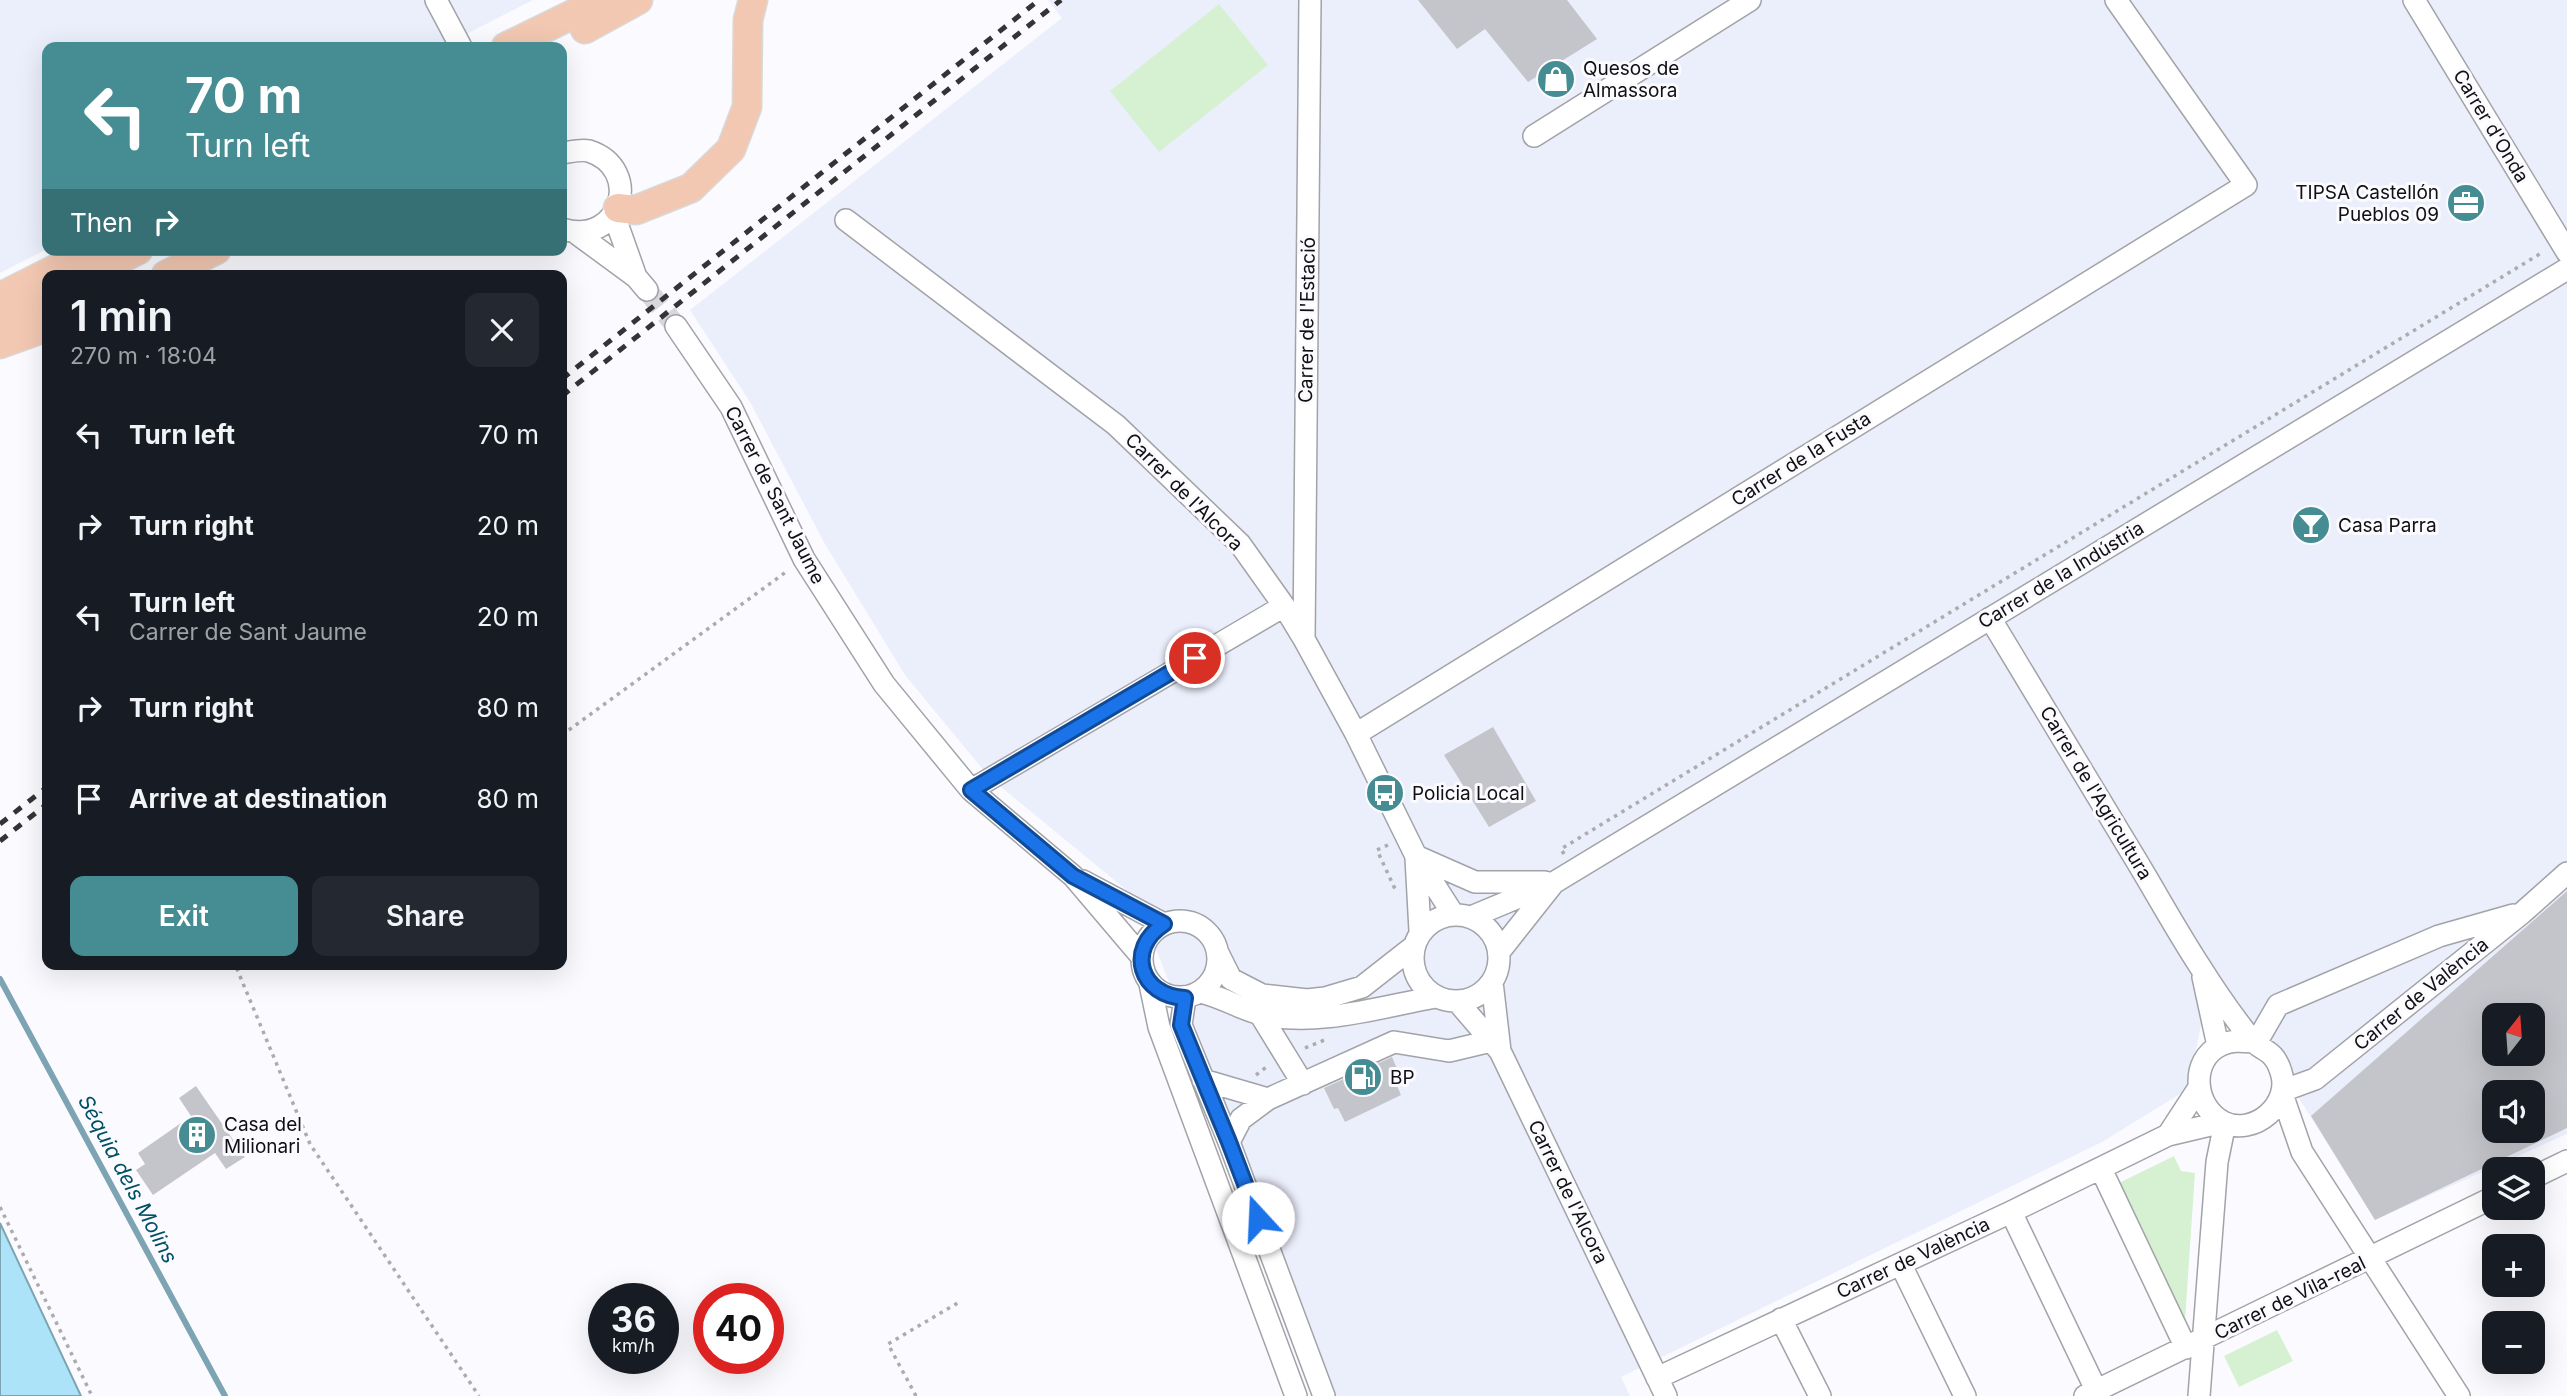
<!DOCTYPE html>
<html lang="en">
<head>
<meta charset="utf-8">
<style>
	body { margin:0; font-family:Inter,sans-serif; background:#242831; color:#f1f3f6; height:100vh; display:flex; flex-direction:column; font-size:26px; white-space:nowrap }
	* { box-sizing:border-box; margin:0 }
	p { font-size:23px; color:#9ea1a6 }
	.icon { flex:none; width:38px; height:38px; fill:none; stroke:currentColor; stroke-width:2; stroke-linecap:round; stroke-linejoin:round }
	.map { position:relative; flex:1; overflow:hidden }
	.sheet { position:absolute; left:42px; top:270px; width:525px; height:700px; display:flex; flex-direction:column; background:#171b24; border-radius:14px; box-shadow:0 7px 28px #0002 }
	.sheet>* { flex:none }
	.banner { position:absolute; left:42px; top:42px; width:525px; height:214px; border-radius:14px; box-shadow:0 7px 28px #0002; background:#458d92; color:#fff; overflow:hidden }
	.needle { width:46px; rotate:17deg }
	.controls { position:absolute; left:2482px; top:1003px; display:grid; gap:14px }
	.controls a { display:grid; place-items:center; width:63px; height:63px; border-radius:14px; background:#171b24; box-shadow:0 7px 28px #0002; font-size:35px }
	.speed { position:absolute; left:588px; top:1283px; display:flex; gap:14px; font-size:35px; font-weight:700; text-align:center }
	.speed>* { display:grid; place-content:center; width:91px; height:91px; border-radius:50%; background:#171b24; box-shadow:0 7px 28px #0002; line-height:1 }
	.speed small { font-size:18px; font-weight:400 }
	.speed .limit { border:10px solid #d22; background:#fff; color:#111 }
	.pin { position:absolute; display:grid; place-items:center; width:60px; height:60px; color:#fff; margin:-30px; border:4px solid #fff; border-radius:50%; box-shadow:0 2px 7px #0007 }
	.me { position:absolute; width:77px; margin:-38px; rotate:340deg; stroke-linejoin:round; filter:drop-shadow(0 0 5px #0008) }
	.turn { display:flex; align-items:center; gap:24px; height:147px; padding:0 28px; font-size:32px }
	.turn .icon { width:91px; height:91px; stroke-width:2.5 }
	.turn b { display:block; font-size:49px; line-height:60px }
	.then { display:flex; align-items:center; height:66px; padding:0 28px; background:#0003; gap:14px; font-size:26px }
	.round { display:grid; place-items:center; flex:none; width:74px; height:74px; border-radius:14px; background:#242831 }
	.headline { display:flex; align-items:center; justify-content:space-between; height:119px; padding:0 28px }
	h1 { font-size:42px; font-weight:600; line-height:52px }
	.action { display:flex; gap:14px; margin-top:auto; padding:14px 28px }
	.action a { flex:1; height:80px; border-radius:14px; background:#458d92; color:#fff; font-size:28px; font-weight:600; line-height:80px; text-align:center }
	.action a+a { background:#242831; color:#f1f3f6 }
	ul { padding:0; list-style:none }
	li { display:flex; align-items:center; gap:21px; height:91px; padding:0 28px }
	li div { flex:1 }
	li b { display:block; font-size:26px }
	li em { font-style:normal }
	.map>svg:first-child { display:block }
	.built { fill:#ebeefb; fill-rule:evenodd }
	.green { fill:#d6f1d1 }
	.water { fill:#ace3f8; stroke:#7da4b3; stroke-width:2 }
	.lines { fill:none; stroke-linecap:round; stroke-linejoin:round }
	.stream { stroke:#7da4b3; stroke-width:6 }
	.building { fill:#c4c5ca; fill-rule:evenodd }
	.minor-tunnel { stroke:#d8d8db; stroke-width:21; stroke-dasharray:21 10; stroke-linecap:butt }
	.minor-casing { stroke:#a2a3a8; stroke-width:24 }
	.major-casing { stroke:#d9d9d9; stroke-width:31 }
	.path { stroke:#acacaf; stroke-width:3.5; stroke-dasharray:3.5 5; stroke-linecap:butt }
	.minor { stroke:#fff; stroke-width:21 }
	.major { stroke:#f2c8b2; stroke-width:28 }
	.rail { stroke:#343436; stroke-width:5; stroke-dasharray:9 9; stroke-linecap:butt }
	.route-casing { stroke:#114b97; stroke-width:18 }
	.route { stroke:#1a73e8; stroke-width:12 }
	.labels { text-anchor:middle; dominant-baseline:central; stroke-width:6; stroke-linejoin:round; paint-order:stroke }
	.poi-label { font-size:19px; fill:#101012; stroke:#fbfbff; text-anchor:start }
	.street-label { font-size:19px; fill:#101012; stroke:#fbfbff }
	.water-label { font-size:21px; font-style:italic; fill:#004f65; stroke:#fbfbff }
</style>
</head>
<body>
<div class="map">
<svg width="2567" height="1396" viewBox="0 0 2567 1396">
	<rect width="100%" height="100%" fill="#fbfbff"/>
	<path class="built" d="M0,0H533L441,47H47V249L0,273Z
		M1048,0H2567V1134L2375,1220L2237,999L2202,1019L2188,1089L2102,1142L1621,1377L1630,1396H1331L1136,898L990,778L905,675L825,544L750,402L690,310L1062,18ZM2494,1015H2532V1054H2494ZM2494,1092H2532V1130H2494Z"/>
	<path class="green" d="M1219,4L1268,65L1159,152L1110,91Z
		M2174,1156L2181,1171L2195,1173L2185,1320L2119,1183Z
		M2277,1330L2293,1361L2239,1387L2224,1356Z"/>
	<path class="water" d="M0,1223L81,1396H0Z"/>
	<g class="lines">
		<path class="stream" d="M0,979L225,1396"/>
	</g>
	<path class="building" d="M1418,0H1567L1597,39L1528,82L1485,29L1457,49Z
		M1493,727L1536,801L1489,827L1444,755Z
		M2567,891V1128L2375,1220L2311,1116ZM2494,1015H2532V1054H2494ZM2494,1092H2532V1130H2494Z
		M1392,1057L1401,1078L1395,1081L1401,1095L1345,1122L1338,1108L1334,1109L1324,1088Z
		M196,1086L245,1157L226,1169L215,1153L153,1195L136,1170L145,1164L138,1153L191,1116L179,1098Z"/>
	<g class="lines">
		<path class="minor-tunnel" d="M647,290L676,326"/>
		<defs>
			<path id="minor" d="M436,0L461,47
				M2414,0L2567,252
				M1534,136L1750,0
				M562,153C570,152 581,149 589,151C644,169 621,247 562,229
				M614,215L636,277
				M846,220L1116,425L1240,544L1284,606L1304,639L1356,734L1416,856L1453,914
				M576,233L636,277L647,290
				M676,326L731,407L804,559L884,684L971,790L1073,876L1141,956
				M1990,618C2037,695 2083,773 2130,850C2154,889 2176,930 2201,968C2216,992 2233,1016 2250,1038C2261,1052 2274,1048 2281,1072C2292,1104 2254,1137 2223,1122C2194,1107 2189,1060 2221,1045C2232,1040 2241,1041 2252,1042
				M1304,639L1310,0
				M1356,734L2246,185L2116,0
				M971,790L1284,606
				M1416,856L1475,882H1545
				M1416,858L1420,931
				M1083,881L1164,924
				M1413 958a43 43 0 1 1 86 0a43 43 0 1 1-86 0Z
				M1471,917L1555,882L2567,269
				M1142 959a38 38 0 1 1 76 0a38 38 0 1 1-76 0Z
				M1499,952L1552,885
				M1218,953L1231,979L1262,995L1307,1000L1325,998L1362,987L1413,947
				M2203,977L2218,1046
				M1492,982L1500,1051L1666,1396
				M1150,984L1159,1027L1296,1396
				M1200,992C1223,997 1240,1009 1261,1014C1317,1027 1380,1007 1436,997
				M1185,998L1181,1025L1229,1142L1324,1396
				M1457,1001L1499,1050
				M1260,1014L1303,1084
				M2256,1043L2278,1005L2439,936L2513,915
				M1203,1080L1268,1099
				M2282,1091L2315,1079L2522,913L2567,873
				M2282,1094L2302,1152L2459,1396
				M2168,1135L2198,1089
				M1229,1142L1241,1119L1268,1099L1394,1042L1449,1051L1491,1041
				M2101,1169L2186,1348
				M2532,1178L2567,1161
				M2011,1212L2099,1396
				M1901,1265L1965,1396
				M1781,1319L1820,1396
				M1657,1378L2011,1212L2168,1135L2223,1122
				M2085,1396L2494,1197
				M2199,1396L2217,1162L2225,1123"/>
			<path id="major" d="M585,29L638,0
				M506,47L602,0
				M618,208L636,210L691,188L731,149L747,107L748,20L753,0
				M89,275L138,250
				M166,275L216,250
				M0,297L94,250
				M0,319L47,295
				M0,344L47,327"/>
		</defs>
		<use href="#minor" class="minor-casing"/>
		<use href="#major" class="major-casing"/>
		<path class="path" d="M562,735L786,572
			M1388,845L1377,850L1395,889
			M1564,854L1561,849L2543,252
			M245,964L237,969L310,1144L479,1396
			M1305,1048L1327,1039
			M1256,1075L1269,1065
			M0,1207L92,1396
			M916,1396L888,1344L961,1301"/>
		<use href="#minor" class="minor"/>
		<use href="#major" class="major"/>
		<path class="rail" d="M562,379L1039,0
			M562,396L1061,0
			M0,824L47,787
			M0,841L47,804"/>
	</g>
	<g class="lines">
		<defs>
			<path id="route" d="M1195,658L971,790L1073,876L1164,924C1125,949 1140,996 1185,998L1181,1025L1229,1142L1258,1218"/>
		</defs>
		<use href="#route" class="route-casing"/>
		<use href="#route" class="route"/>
	</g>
	<defs>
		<symbol id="shop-disc" viewBox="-11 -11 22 22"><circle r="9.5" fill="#458d92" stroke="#fbfbff"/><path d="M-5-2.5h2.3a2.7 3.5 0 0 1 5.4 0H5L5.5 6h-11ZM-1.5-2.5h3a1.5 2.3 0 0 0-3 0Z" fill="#fff"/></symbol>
		<symbol id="office-disc" viewBox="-11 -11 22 22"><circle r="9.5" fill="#458d92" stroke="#fbfbff"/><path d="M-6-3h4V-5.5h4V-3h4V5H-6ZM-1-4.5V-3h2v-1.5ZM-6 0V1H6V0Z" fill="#fff"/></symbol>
		<symbol id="bar-disc" viewBox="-11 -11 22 22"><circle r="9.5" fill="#458d92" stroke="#fbfbff"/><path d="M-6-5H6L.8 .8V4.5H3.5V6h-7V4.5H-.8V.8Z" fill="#fff"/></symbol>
		<symbol id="bus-disc" viewBox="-11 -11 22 22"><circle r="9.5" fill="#458d92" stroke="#fbfbff"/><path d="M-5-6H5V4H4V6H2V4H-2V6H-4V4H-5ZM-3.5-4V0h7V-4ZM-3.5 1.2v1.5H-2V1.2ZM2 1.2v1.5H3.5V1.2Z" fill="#fff"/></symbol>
		<symbol id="fuel-disc" viewBox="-11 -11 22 22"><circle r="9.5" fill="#458d92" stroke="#fbfbff"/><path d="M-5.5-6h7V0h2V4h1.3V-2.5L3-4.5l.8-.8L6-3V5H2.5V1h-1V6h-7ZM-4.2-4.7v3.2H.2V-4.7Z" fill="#fff"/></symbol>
		<symbol id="building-disc" viewBox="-11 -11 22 22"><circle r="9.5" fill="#458d92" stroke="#fbfbff"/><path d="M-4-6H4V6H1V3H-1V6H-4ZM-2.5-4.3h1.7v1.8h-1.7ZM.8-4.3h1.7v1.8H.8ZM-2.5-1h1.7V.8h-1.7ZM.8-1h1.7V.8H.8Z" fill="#fff"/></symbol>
	</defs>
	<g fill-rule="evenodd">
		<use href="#shop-disc" x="1534" y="57" width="44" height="44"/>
		<use href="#office-disc" x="2444" y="181" width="44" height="44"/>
		<use href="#bar-disc" x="2289" y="503" width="44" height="44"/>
		<use href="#bus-disc" x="1363" y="771" width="44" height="44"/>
		<use href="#fuel-disc" x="1341" y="1055" width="44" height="44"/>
		<use href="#building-disc" x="175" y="1113" width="44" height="44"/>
	</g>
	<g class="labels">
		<g class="poi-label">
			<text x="1583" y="68">Quesos de<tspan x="1583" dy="22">Almassora</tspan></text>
			<text x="2439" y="192" text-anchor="end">TIPSA Castellón<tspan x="2439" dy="22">Pueblos 09</tspan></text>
			<text x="2338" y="525">Casa Parra</text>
			<text x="1412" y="793">Policia Local</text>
			<text x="1390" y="1077">BP</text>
			<text x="224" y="1124">Casa del<tspan x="224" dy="22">Milionari</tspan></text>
		</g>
		<g class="street-label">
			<text transform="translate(2491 126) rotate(59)">Carrer d'Onda</text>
			<text transform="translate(1307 320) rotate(-89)">Carrer de l'Estació</text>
			<text transform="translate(1801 459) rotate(-32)">Carrer de la Fusta</text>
			<text transform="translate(1184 492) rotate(45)">Carrer de l'Alcora</text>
			<text transform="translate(775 495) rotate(63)">Carrer de Sant Jaume</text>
			<text transform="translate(2061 575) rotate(-31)">Carrer de la Indústria</text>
			<text transform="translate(2096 793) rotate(59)">Carrer de l'Agricultura</text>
			<text transform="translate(2421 994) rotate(-39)">Carrer de València</text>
			<text transform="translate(1568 1192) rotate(64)">Carrer de l'Alcora</text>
			<text transform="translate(1913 1258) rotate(-25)">Carrer de València</text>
			<text transform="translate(2290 1298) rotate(-26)">Carrer de Vila-real</text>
		</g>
		<g class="water-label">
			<text transform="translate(128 1179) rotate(62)">Séquia dels Molins</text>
		</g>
	</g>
</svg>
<div class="controls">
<a><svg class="needle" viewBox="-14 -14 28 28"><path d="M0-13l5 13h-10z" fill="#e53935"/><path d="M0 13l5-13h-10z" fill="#9ea1a6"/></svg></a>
<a><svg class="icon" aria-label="sound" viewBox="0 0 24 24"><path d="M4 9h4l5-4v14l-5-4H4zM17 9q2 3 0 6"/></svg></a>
<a><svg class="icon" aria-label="layers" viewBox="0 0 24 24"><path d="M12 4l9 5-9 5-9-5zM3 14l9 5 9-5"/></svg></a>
<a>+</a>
<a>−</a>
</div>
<div class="speed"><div>36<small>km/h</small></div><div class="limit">40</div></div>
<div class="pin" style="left:1195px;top:658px;background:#d93025"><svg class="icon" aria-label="arrive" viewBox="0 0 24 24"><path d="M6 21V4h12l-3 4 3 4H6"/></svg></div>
<svg class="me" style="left:1258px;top:1218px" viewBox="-20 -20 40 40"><circle r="19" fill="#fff"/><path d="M0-13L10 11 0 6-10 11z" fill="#1a73e8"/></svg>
<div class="banner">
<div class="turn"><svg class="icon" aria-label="left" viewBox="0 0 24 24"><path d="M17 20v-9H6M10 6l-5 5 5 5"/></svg><div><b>70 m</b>Turn left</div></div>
<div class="then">Then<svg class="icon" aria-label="right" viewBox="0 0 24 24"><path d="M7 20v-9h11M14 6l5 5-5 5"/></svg></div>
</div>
<section class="sheet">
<div class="headline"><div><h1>1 min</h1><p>270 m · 18:04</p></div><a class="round"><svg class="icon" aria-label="close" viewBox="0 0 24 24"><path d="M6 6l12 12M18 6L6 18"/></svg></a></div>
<ul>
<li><svg class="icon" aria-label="left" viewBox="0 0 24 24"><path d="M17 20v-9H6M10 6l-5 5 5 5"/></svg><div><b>Turn left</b></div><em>70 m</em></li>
<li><svg class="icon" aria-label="right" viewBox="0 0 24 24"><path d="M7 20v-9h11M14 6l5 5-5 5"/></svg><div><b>Turn right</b></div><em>20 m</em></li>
<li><svg class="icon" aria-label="left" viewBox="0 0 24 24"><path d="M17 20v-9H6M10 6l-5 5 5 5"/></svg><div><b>Turn left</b><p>Carrer de Sant Jaume</p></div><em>20 m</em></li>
<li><svg class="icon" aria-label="right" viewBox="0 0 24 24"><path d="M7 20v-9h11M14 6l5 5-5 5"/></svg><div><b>Turn right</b></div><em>80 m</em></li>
<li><svg class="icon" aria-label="arrive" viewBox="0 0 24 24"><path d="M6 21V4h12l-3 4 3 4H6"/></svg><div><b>Arrive at destination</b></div><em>80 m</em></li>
</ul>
<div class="action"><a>Exit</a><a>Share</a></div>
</section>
</div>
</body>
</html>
